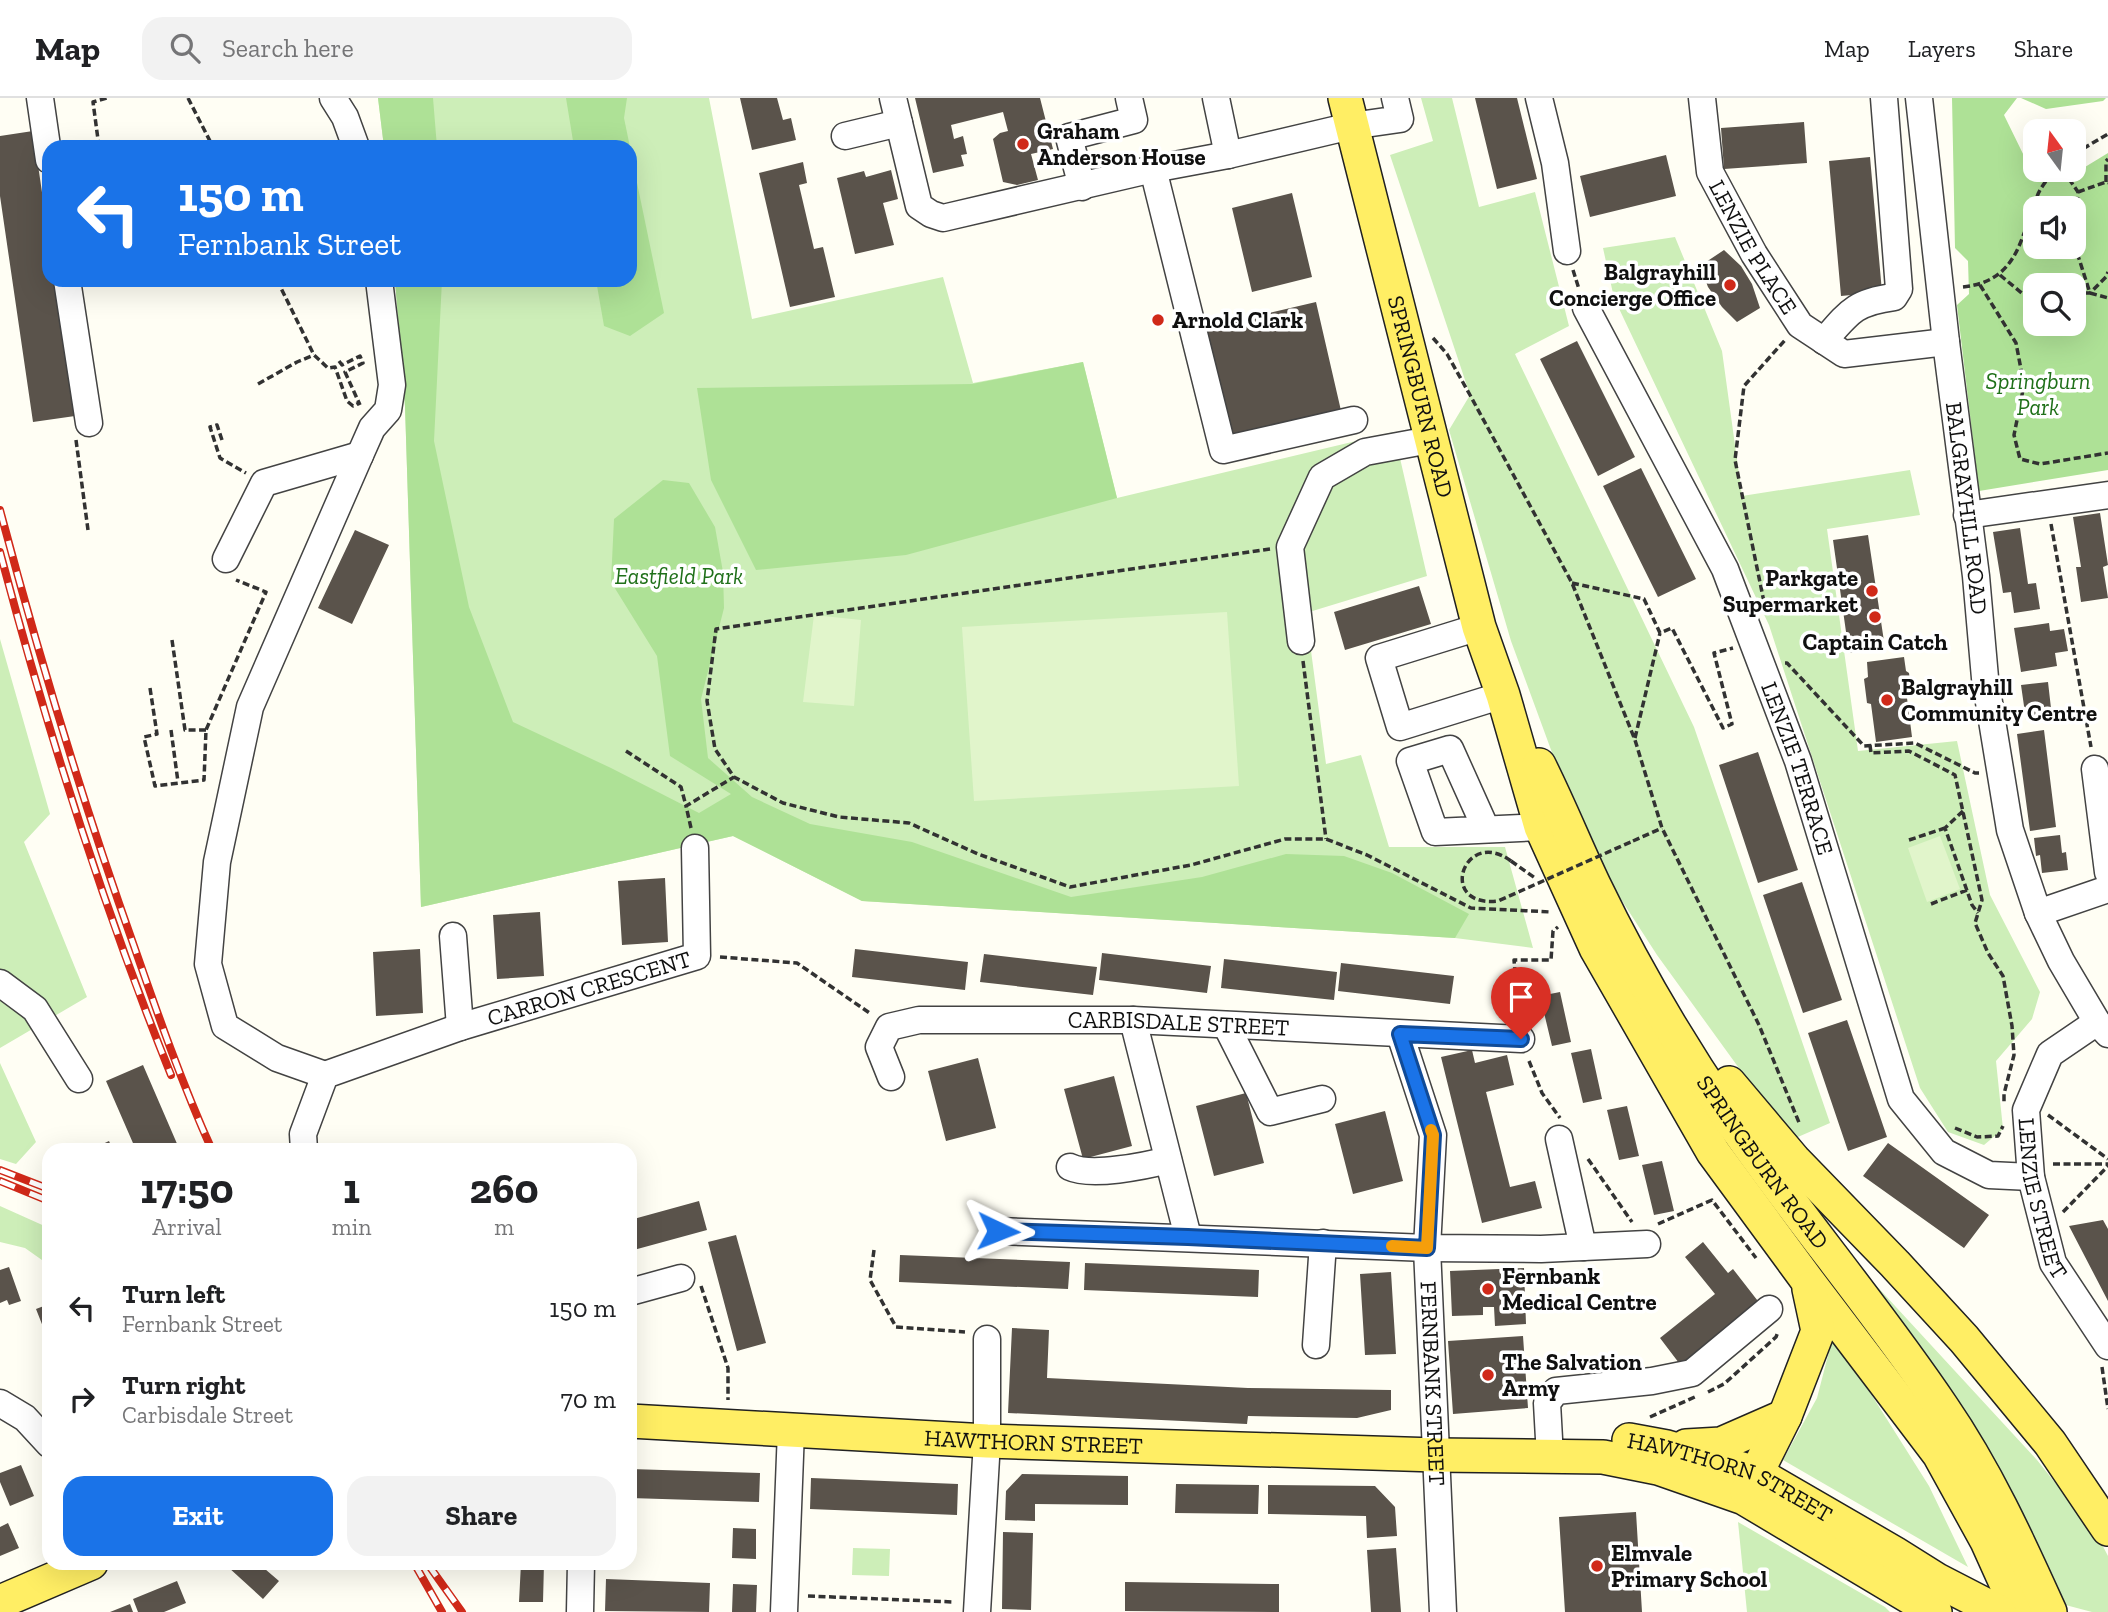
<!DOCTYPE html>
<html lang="en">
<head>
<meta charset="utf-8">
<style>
	body { margin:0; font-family:"Zilla Slab",serif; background:#f2f2f2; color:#202124; height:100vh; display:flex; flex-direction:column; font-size:26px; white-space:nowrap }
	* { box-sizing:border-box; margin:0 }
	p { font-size:23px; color:#757577 }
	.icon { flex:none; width:38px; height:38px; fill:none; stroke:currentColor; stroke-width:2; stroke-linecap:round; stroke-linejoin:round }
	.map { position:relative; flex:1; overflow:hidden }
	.drawer { position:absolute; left:42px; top:1045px; width:595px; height:427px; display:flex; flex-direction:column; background:#fff; border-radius:21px; box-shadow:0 7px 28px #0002 }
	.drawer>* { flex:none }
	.top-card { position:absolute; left:42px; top:42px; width:595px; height:147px; border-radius:21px; box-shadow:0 7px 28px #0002; background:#1a73e8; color:#fff; overflow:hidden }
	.needle { width:46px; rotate:345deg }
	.buttons { position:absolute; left:2023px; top:21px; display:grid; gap:14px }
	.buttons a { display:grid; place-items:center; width:63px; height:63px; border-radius:14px; background:#fff; box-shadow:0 7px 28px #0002; font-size:35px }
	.pin { position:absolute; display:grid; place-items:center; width:60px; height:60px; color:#fff; margin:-72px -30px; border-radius:50% 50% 50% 0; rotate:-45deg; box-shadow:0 0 7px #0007 }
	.pin .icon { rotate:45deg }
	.me { position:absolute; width:77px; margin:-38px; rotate:92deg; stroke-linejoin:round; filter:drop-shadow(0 0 5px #0008) }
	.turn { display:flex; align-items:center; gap:24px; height:147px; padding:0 21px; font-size:32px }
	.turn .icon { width:91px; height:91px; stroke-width:2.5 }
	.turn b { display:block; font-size:49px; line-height:60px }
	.eta { display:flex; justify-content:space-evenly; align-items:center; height:119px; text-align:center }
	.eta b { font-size:42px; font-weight:700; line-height:49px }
	.cta { display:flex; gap:14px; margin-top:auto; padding:14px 21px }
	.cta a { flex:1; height:80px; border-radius:21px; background:#1a73e8; color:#fff; font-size:28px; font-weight:700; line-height:80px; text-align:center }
	.cta a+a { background:#f2f2f2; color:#202124 }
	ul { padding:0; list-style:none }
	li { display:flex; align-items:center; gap:21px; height:91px; padding:0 21px }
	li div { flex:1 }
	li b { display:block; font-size:26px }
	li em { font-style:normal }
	header { display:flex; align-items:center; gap:42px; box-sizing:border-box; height:98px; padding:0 35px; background:#fff; border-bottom:2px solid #e0e0e0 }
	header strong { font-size:33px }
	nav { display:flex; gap:38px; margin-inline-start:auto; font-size:24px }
	.search { width:490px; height:63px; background:#f2f2f2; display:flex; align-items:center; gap:18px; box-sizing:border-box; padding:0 24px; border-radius:21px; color:#757577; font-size:26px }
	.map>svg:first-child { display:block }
	.green { fill:#cdeeb8 }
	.forest { fill:#aee196; fill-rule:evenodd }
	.pitch { fill:#e1f5cb }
	.building { fill:#5a534b }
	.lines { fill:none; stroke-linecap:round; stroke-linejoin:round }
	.minor-casing { stroke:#434343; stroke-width:29 }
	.major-casing { stroke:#212121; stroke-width:36 }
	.path { stroke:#323232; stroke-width:3.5; stroke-dasharray:7 3.5; stroke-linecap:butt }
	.minor { stroke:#fff; stroke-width:26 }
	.major { stroke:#ffee64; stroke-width:33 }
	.rail-casing { stroke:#d02919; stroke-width:8 }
	.rail { stroke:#fff; stroke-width:5; stroke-dasharray:16; stroke-linecap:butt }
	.path-bridge { stroke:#323232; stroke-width:3.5; stroke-dasharray:7 3.5; stroke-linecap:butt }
	.route-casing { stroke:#114b97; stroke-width:18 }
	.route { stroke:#1a73e8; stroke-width:12 }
	.slow { stroke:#f59e0b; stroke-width:12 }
	.poi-dot { fill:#d02919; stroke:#fff; stroke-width:2.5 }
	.labels { text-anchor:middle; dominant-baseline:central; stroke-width:7; stroke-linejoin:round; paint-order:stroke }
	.poi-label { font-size:23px; font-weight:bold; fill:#101010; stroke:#fff; text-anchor:start }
	.street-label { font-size:23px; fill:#101010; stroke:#fff }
	.park-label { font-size:23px; font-style:italic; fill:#1f7019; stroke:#fff }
</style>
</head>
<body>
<header>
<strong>Map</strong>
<div class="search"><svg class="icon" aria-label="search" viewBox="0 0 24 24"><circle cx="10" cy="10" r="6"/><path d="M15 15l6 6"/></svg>Search here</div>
<nav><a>Map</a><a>Layers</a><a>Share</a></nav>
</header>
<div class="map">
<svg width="2108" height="1514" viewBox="0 0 2108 1514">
	<rect width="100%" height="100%" fill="#fffef4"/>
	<path class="green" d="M378,0H709L752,221L943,179L973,285L1083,264L1117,400L1394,334L1427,478L1306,515L1326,666L1361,657L1389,749H1505L1533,850L1455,840L862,803L733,738L421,809L405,308L395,182H630V49H384Z
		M1421,0H1452L1479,109L1535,94L1569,228L1515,256L1694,629L1830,1025L1791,1042L1657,857L1586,747L1511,543L1449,332L1470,297L1390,57L1433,43Z
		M1675,139L1722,253L1742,398L1910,372L1920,417L1827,431L1858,653L1957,643L1990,797L2040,894L2032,921L1996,963L2003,1031L1984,1047L1948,1034L1920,990L1769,527L1614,200L1603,150Z
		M0,541L50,716L24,744L87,899L0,950Z
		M0,965L36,1044L16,1066L0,1061Z
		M0,1108L49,1130V1167L25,1150L0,1144Z
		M1837,1145L2037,1362L2097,1437L2108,1458V1514H2092L2058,1505Z
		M1832,1242L1871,1296L1929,1388L1968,1469L1783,1362L1817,1300Z
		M1738,1424L1885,1509L1890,1514H1747Z
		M853,1450L890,1451L889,1478L852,1477Z"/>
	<path class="forest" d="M378,0H433L437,49H384Z
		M566,0H627L624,20L630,49H574Z
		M1952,0H2017L2004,17L2026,62L2035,63V72H2074V68L2085,69L2108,55V372L1979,393L1957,207L1969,196L1968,163L1955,150ZM2035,110H2074V149H2035ZM2074,187V226H2035V187Z
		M2021,0H2106L2103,3L2046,11Z
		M630,51L664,215L630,238L604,228L596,182H630Z
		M395,182H442L434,343L469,509L513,624L611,670L699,715L731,696L670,658L657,558L611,484L614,421L663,382L689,385L715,429L723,474L724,510L701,601L708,660L752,699L810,726L912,744L1071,799L1202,779L1286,756L1344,758L1392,775L1469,816L1455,840L862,803L733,738L421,809L405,308Z
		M1083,264L1117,400L906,457L756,472L711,382L697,290L972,286Z"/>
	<path class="pitch" d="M1227,514L1239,688L974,703L962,529Z
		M814,517L861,522L854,608L803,604Z
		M1940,738L1960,791L1927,804L1908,750Z"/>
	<path class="building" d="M740,0H777L783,22L791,20L796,42L752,52Z
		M915,0H1040L1053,51L1031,56L1038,82L1017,87L1003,84L993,41L1000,35L1008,33L1003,14L951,27L954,41L963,38L967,56L961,57L964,68L933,75Z
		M1475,0H1517L1537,81L1497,91Z
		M1804,24L1807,65L1724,71L1721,30Z
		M33,33L49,142V182H55L75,318L33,324L0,98V38Z
		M1666,57L1676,98L1590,119L1580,78Z
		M1870,59L1882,194L1841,198L1829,63Z
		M803,64L807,85L799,87L814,151L823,149L835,199L790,209L759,75Z
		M891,72L898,101L883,105L894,147L855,156L837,80L864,73L866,79Z
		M1292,95L1312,179L1252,194L1232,110Z
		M1724,152L1741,168L1752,186L1760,210L1737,224L1722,209L1708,189L1700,168Z
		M1316,204L1342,317L1233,342L1206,230Z
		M1577,243L1635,359L1598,378L1540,261Z
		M1641,370L1696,481L1658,499L1603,388Z
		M2100,415L2108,467L2103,469L2108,500L2081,504L2076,469H2081L2073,419Z
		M2020,430L2028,486L2036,485L2040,511L2014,515L2011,494L2003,495L1993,434Z
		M355,432L389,447L352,526L318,510Z
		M1868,437L1885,550L1849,555L1833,442Z
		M1419,488L1431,526L1345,552L1334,514Z
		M2049,525L2050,533L2064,531L2068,553L2055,555L2057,568L2021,574L2014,530Z
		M1904,559L1906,573L1909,575L1912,598L1907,600L1912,639L1876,644L1871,606L1867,605L1864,581L1868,579L1867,564Z
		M2048,584L2052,619L2026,622L2021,587Z
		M2044,632L2056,729L2030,733L2017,636Z
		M1758,654L1798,772L1758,785L1719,667Z
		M2060,737L2062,755L2066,754L2068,772L2042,775L2040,757L2036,758L2034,740Z
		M665,780L668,844L622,847L618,783Z
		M1802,784L1842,902L1803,915L1763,797Z
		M540,814L544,878L497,881L493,817Z
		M420,851L423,915L376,918L373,854Z
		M855,851L968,864L965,892L852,879Z
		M1102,855L1211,868L1207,895L1099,882Z
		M984,856L1097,869L1093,897L980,884Z
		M1224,861L1337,874L1334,902L1221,890Z
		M1341,865L1454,878L1450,906L1338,893Z
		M1560,894L1571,944L1552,948L1540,898Z
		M1847,922L1887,1039L1848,1053L1808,935Z
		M1591,951L1602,1001L1583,1005L1571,955Z
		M1472,952L1475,965L1507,957L1514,987L1486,994L1510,1089L1535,1083L1542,1110L1482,1125L1441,959Z
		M978,960L996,1030L946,1043L928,973Z
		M143,967L178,1048L170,1052H136L106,983Z
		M1114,978L1132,1048L1083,1061L1064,991Z
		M1246,995L1264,1065L1214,1078L1196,1008Z
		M1627,1008L1639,1058L1619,1062L1607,1012Z
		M1385,1013L1403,1083L1353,1096L1335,1026Z
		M109,1043L113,1052H90Z
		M1888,1045L1989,1117L1964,1150L1863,1078Z
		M1662,1063L1674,1113L1654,1117L1642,1067Z
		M699,1103L707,1132L630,1153V1122Z
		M2103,1122L2108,1131V1203L2069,1128Z
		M736,1137L766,1245L737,1253L708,1144Z
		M1703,1144L1728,1175L1733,1171L1761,1207L1682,1269L1660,1240L1715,1196L1685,1159Z
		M900,1157L1070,1164L1068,1191L899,1184Z
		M1085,1165L1259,1172L1258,1199L1084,1192Z
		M9,1169L21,1203L9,1207L7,1202L0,1205V1172Z
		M1524,1170L1526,1226L1495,1228L1494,1209H1483V1217L1452,1218L1450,1173Z
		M1391,1174L1396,1256L1365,1257L1360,1176Z
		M49,1206V1244L36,1211Z
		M1012,1230L1049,1232L1047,1280L1248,1290L1391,1292V1312L1357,1320L1248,1318L1247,1326L1008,1315Z
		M1523,1238L1528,1310L1453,1316L1448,1243Z
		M21,1367L34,1398L10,1408L0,1384V1375Z
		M630,1371L760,1375L759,1404L630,1400Z
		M1022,1376L1128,1378V1407L1035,1406V1423L1005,1422L1006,1393Z
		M811,1380L958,1386L957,1417L810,1411Z
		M1176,1386L1259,1387L1258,1416L1175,1415Z
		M1268,1387L1375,1388L1395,1409L1397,1438L1367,1440L1366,1418L1268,1416Z
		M1636,1414L1642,1514H1565L1559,1419Z
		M8,1425L19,1450L0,1458V1429Z
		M733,1430L756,1431V1461L732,1460Z
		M1003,1434L1033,1435L1031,1512L1002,1511Z
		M1396,1450L1401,1514H1371L1367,1452Z
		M232,1465H258L279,1483L263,1501L228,1469Z
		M521,1465H544L543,1504H519Z
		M606,1481L710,1485L709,1514L605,1513Z
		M177,1483L186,1505L164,1514H138L133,1501Z
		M1125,1484L1279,1486V1514L1125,1513Z
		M733,1486L757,1487L756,1514H732Z
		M130,1506L133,1514H110Z"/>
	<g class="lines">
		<defs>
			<g id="minor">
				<path d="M40,0L49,62"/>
				<path d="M333,0L345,19L356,49"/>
				<path d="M893,0L919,108L931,116L943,120L1153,71L1228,57L1351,28L1400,21L1395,0"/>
				<path d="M1216,0L1228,57"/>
				<path d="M1539,0L1555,65L1567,153"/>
				<path id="s1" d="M1702,0L1710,74L1754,156L1800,227L1844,256L1946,244"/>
				<path id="s2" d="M1919,0L1946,244L1976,478L1985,580L2010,732L2038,815L2061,863L2097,924L2108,936"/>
				<path d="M845,38L899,25"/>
				<path d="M1153,71L1223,352L1354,322"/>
				<path d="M1082,89L1069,39L1134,22L1129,0"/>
				<path d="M67,182L89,325"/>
				<path id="s3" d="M1586,210L1725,471L1798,663L1901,1001L1944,1054L1989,1077L2031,1079"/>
				<path d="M1824,243C1849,214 1855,204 1894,199L1899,191L1884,0"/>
				<path d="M1967,417L2108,397"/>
				<path d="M226,461L264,385L360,357"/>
				<path d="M1479,529L1379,560L1400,629L1503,597"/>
				<path d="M1301,543L1290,449L1322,379L1365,354L1430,342"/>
				<path d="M2095,671L2108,774"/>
				<path d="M1486,731L1450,651L1410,663L1435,734L1541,729"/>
				<path d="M2038,815L2108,791"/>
				<path d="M453,838L460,929"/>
				<path d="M0,885L35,911L79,981"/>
				<path d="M1133,922L1188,1139"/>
				<path id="s4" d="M2097,924L2050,956L2026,1012L2031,1079L2053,1165L2108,1248"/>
				<path d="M1226,927L1270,1014L1322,1001"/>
				<path id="s5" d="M1400,936L1433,1037L1427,1150L1443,1514"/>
				<path d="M325,977L277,960L225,928L208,866L217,764L250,609L360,357L372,330L388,312L392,287L379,182"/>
				<path id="s6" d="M891,979L879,949L889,929L919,922H1133L1521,941"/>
				<path d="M1559,1041L1583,1149"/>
				<path id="s7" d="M304,1052L303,1036L325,977L460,929L697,858L695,750"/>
				<path d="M1070,1069C1091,1079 1145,1068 1168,1062"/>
				<path d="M998,1133L1427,1150L1541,1151L1647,1146"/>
				<path d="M630,1194L681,1180"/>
				<path d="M1316,1247L1323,1145"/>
				<path d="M0,1305L25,1320L49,1346"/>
				<path d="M1550,1359L1547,1305L1556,1293L1652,1283L1692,1275L1769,1211"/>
				<path d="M580,1514L581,1465"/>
				<path d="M784,1514L791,1332"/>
				<path d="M977,1514L987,1343V1241"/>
			</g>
			<g id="major">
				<path id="s8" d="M1345,0L1479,529L1503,597L1541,729L1596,850L1713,1054L1807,1182L1939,1356L1987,1443L2019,1514"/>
				<path id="s9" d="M1539,667C1559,707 1575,747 1594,787C1632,866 1677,943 1726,1015C1795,1116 1874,1208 1942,1309C1986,1373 2018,1443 2050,1514"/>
				<path d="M1729,985L1794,1062L1895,1166L1964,1241L2050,1345L2108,1431"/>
				<path id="s10" d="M630,1323L987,1343L1436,1357L1603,1359L1658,1370L1744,1400L1935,1514"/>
				<path id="s11" d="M1629,1342L1667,1349L1756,1375L1894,1455L1937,1482L1999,1514"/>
				<path d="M1686,1348L1721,1346L1785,1318"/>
				<path d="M1747,1394L1785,1318L1818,1233L1809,1191"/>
				<path d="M0,1504L91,1465"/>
			</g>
		</defs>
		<use href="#minor" class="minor-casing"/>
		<use href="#major" class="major-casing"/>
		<path class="path" d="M188,0L213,49
			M99,49L93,4L107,0
			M2074,56L2108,36
			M2063,72L2078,94L2074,143
			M2106,84V63L2108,61
			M2078,94L2106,84L2108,85
			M2074,145L2090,195L2108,200
			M1573,172L1579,191
			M2000,177L2024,197L2035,196
			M277,182L314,257L328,270L335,269L347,303L353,308L359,305
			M1980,187L2016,245L2024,287L2014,337L2020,361L2040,366L2108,355
			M1963,189C2018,183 2020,141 2037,99C2040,89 2049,80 2055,72
			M2074,195H2090L2106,179L2108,174
			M1433,240L1447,256L1470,297L1572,485L1635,642L1662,730L1759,927L1800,1027
			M339,263L342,267L360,258L363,265L345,274L360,307
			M258,286L297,264L314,257
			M76,342L88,432
			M222,342L217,327L210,329L220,360L246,375
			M2051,426L2091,649
			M1270,451L716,531L707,603L715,651L734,679L783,705L839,719L909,725L978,756L1070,789L1191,767L1285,741H1326L1367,757L1471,810L1551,814
			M1572,485L1644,501L1660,535L1672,530L1723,630L1732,626L1714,555L1733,550
			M1764,504L1735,362L1744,288L1786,241
			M172,542L185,632H206
			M1303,563L1326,741
			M1785,565H1787L1864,648L1915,645L1975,675H1979
			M150,590L157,636L144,639L155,688L204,682L206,632L266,494L236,482
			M171,632L178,684
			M1635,640L1660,535
			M1870,647L1871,655L1909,653L1955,677L1982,802L1975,825L1988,855L2003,878L2012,928L2014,957L2004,996V1005
			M626,653L681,689L686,708
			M1963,713L1945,730L1972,807L1978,815
			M691,730L686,708L734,679
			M1909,742L1945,730
			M1633,743L1662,730
			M1511,763L1535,780
			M1931,806L1967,792
			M720,859L797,865L871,916
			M1519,918L1514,862H1551L1553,833L1558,829
			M1529,963L1542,995L1560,1020
			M2048,1017L2108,1061
			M1955,1030L1977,1039L1998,1038L2003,1028
			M1588,1061L1632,1124
			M2053,1066H2108
			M2063,1114L2108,1068
			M1658,1126L1712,1102L1756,1160
			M874,1152L870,1182L896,1229L965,1234
			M701,1188L728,1270V1302
			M2102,1269L2108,1311
			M1708,1294L1724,1286L1776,1239L1778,1234
			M1650,1319L1697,1298
			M808,1498L954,1504"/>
		<use href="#minor" class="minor"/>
		<use href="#major" class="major"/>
		<defs>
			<path id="rail" d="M0,412C39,559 83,705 134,848C158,917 182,986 212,1052
				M0,454C47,632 102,806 171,977
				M0,1072L49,1091
				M0,1083L49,1103
				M414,1465L442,1514
				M427,1465L462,1514"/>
		</defs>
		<use href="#rail" class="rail-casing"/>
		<use href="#rail" class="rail"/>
		<path class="path-bridge" d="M1511,763C1464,728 1436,810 1498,803L1633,743"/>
	</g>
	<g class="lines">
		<defs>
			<path id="route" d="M998,1133L1188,1139L1427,1150L1433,1037L1400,936L1521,941"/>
		</defs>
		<use href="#route" class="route-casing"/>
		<use href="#route" class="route"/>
		<path class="slow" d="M1392,1148L1427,1150L1433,1037L1431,1032"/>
	</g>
	<g class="poi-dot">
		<circle cx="1023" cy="46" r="7"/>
		<circle cx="1730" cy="187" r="7"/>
		<circle cx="1158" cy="222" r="7"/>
		<circle cx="1872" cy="493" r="7"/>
		<circle cx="1875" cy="519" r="7"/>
		<circle cx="1887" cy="602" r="7"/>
		<circle cx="1488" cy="1191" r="7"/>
		<circle cx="1488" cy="1277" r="7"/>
		<circle cx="1597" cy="1468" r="7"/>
	</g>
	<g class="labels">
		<g class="poi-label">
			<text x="1037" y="33">Graham<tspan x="1037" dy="26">Anderson House</tspan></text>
			<text x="1716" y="174" text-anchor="end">Balgrayhill<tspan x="1716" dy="26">Concierge Office</tspan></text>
			<text x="1172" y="222">Arnold Clark</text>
			<text x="1858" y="480" text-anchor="end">Parkgate<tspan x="1858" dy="26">Supermarket</tspan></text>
			<text x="1875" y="544" text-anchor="middle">Captain Catch</text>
			<text x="1901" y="589">Balgrayhill<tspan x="1901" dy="26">Community Centre</tspan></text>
			<text x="1502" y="1178">Fernbank<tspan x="1502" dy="26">Medical Centre</tspan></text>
			<text x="1502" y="1264">The Salvation<tspan x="1502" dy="26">Army</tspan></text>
			<text x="1611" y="1455">Elmvale<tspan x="1611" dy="26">Primary School</tspan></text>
		</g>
		<g class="street-label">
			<text stroke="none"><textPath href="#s1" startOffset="161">LENZIE PLACE</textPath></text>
			<text stroke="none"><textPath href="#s8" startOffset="308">SPRINGBURN ROAD</textPath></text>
			<text stroke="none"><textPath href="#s2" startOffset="413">BALGRAYHILL ROAD</textPath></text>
			<text stroke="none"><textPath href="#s3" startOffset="508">LENZIE TERRACE</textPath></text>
			<text stroke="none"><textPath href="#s7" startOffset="357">CARRON CRESCENT</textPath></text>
			<text stroke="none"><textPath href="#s6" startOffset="345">CARBISDALE STREET</textPath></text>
			<text stroke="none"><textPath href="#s9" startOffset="457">SPRINGBURN ROAD</textPath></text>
			<text stroke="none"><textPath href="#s4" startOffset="208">LENZIE STREET</textPath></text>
			<text stroke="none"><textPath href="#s5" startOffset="355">FERNBANK STREET</textPath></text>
			<text stroke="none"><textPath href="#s10" startOffset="404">HAWTHORN STREET</textPath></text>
			<text stroke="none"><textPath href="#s11" startOffset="108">HAWTHORN STREET</textPath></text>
		</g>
		<g class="park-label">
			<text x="2038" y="283">Springburn<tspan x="2038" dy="26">Park</tspan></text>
			<text x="679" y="478">Eastfield Park</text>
		</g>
	</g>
</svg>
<div class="buttons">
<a><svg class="needle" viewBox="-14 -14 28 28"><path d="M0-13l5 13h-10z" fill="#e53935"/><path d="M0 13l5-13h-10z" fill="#757577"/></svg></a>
<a><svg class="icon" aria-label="sound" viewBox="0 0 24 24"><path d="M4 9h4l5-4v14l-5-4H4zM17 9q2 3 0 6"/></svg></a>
<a><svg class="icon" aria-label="search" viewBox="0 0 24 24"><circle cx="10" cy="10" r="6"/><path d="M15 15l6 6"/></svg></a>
</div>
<div class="pin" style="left:1521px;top:941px;background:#d93025"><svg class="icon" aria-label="arrive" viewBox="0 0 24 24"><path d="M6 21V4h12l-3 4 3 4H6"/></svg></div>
<svg class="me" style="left:998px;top:1133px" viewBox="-20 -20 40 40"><path d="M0-17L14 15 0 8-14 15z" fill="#1a73e8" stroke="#fff" stroke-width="4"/></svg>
<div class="top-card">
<div class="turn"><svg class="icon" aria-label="left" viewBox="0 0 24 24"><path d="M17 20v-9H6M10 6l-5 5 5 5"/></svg><div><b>150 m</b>Fernbank Street</div></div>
</div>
<section class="drawer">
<div class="eta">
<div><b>17:50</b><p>Arrival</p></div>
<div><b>1</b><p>min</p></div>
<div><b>260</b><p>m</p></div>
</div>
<ul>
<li><svg class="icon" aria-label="left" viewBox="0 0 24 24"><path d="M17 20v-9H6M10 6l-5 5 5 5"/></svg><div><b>Turn left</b><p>Fernbank Street</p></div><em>150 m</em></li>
<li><svg class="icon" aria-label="right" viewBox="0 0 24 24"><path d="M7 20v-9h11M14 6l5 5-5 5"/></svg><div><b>Turn right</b><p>Carbisdale Street</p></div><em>70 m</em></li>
</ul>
<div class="cta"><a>Exit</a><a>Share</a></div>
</section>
</div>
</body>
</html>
